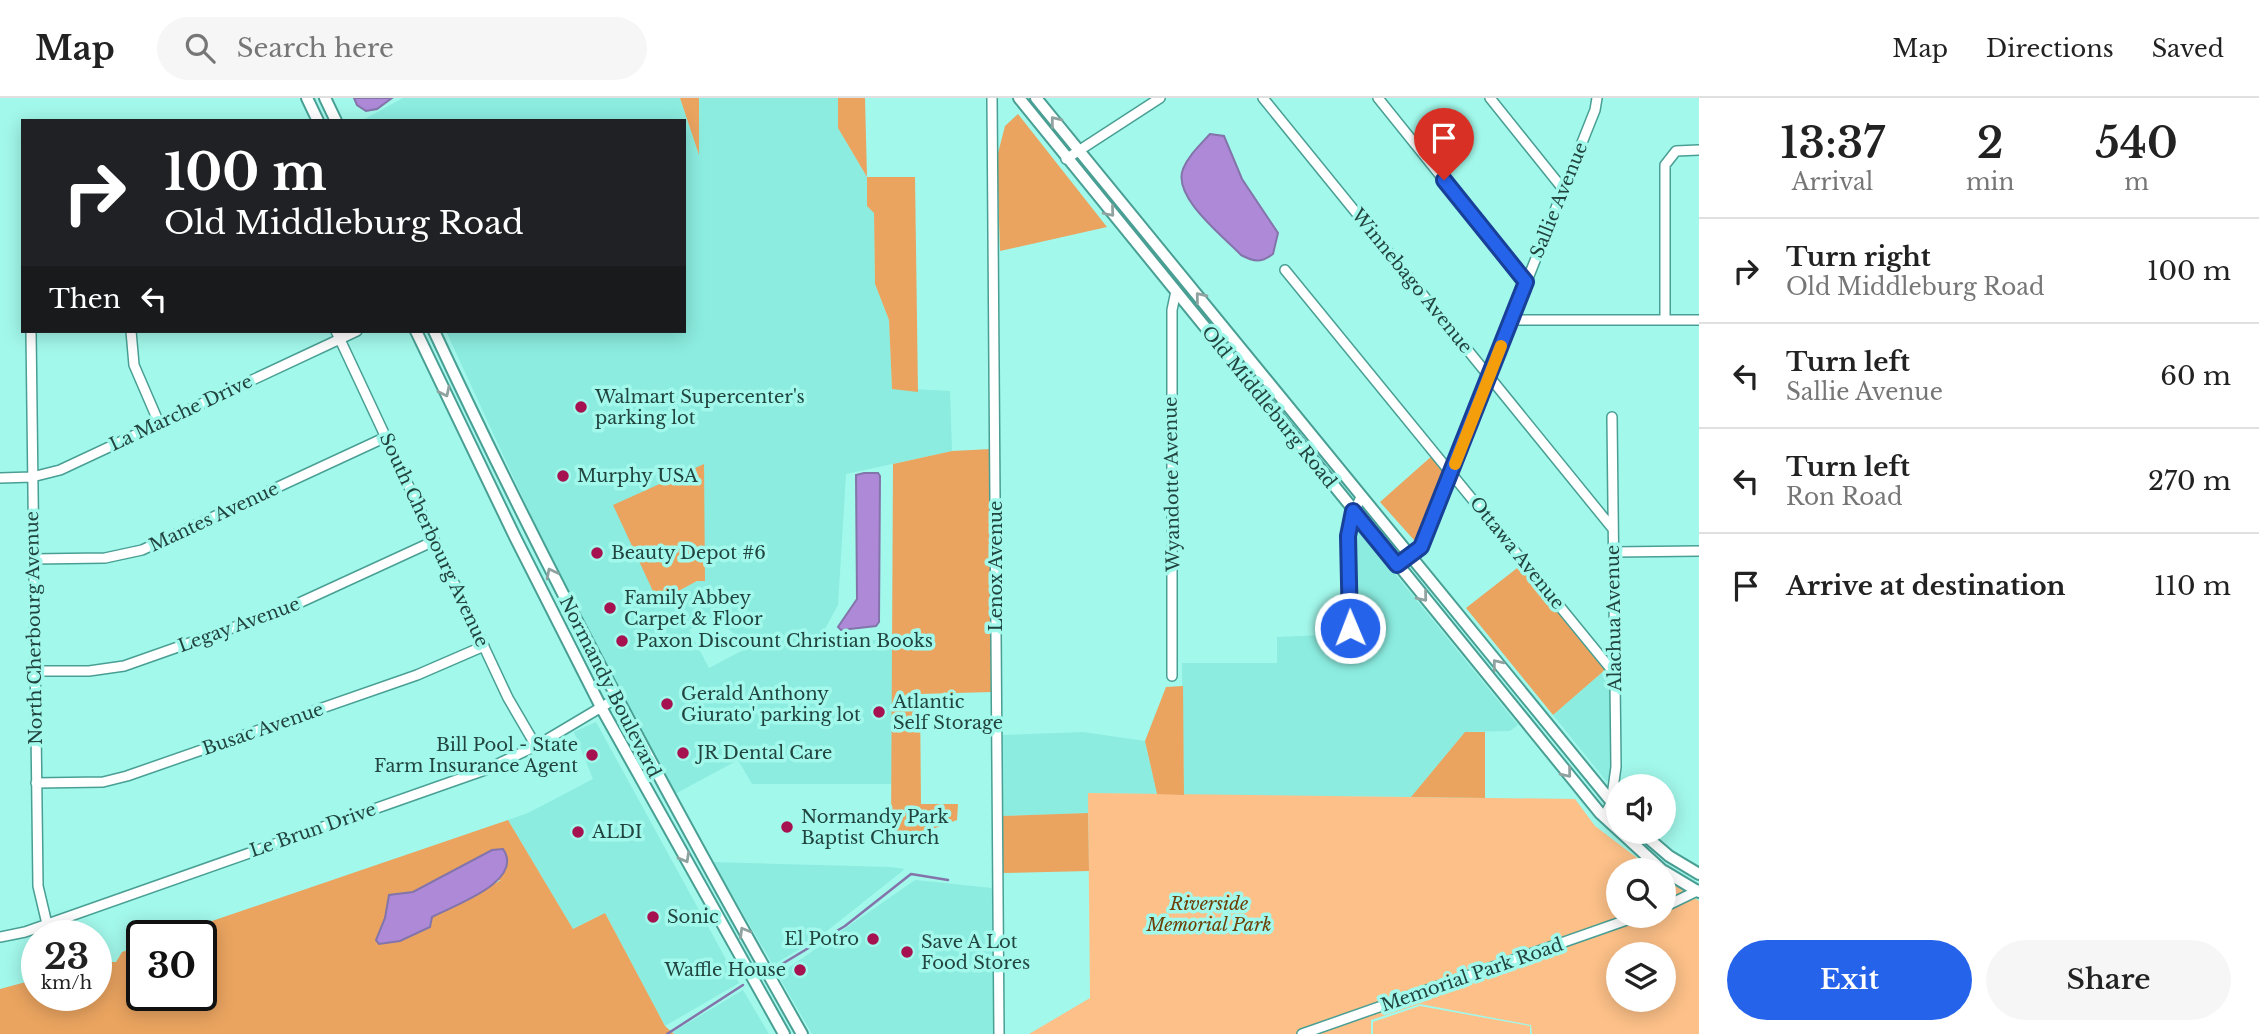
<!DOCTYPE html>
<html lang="en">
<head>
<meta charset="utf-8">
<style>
	body { margin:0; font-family:"Libre Baskerville",serif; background:#f6f6f6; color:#222; height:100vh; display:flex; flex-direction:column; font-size:26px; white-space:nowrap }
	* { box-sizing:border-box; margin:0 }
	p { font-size:23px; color:#767676 }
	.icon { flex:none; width:38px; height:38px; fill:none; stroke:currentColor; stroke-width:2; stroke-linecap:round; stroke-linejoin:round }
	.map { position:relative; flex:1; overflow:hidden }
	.side { display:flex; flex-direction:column; background:#fff; width:560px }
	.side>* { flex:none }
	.top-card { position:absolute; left:21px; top:21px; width:665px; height:214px; border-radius:0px; box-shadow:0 4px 18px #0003; background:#202124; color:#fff; overflow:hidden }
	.buttons { position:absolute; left:1606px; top:676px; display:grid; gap:14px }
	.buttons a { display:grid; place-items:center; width:70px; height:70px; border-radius:50%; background:#fff; box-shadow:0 4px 18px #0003; font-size:35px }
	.speed { position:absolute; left:21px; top:822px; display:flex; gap:14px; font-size:35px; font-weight:700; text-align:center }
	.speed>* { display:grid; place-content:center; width:91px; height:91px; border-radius:50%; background:#fff; box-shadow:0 4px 18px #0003; line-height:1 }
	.speed small { font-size:18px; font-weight:400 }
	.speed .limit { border:4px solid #111; border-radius:10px; background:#fff; color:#111 }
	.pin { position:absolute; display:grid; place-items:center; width:60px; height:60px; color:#fff; margin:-72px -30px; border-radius:50% 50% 50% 0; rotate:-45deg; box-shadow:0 0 7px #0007 }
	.pin .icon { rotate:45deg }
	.me { position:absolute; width:77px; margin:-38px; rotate:359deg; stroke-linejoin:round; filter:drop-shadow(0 0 5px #0008) }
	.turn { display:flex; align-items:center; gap:24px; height:147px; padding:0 28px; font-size:32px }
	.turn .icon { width:91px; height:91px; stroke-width:2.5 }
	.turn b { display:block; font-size:49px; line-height:60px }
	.then { display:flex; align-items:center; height:66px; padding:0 28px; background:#0003; gap:14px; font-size:26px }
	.eta { display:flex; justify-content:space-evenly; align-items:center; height:119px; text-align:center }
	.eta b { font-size:42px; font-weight:600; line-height:49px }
	.action { display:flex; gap:14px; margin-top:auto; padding:14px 28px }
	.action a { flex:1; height:80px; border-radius:42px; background:#2563eb; color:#fff; font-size:28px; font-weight:600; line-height:80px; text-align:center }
	.action a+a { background:#f6f6f6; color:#222 }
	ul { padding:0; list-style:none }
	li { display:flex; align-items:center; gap:21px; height:105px; padding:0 28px; border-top:2px solid #e0e0e0 }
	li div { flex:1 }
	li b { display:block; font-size:26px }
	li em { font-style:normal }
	header { display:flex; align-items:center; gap:42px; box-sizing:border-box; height:98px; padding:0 35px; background:#fff; border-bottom:2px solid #e0e0e0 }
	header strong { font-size:33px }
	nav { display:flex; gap:38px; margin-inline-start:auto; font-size:24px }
	.search { width:490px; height:63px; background:#f6f6f6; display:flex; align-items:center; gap:18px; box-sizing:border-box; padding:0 24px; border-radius:38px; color:#767676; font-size:26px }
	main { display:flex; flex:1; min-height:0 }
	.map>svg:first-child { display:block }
	.built { fill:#8becdf; fill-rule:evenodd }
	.green { fill:#fcc088; fill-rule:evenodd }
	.forest { fill:#eaa460; fill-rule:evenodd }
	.water { fill:#ad89d8; stroke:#8374aa; stroke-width:2 }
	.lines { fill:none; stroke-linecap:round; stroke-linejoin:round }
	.stream { stroke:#8374aa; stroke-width:2.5 }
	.minor-casing { stroke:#499f94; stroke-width:12 }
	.major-casing { stroke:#499f94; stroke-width:14 }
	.minor { stroke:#fff; stroke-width:9 }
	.major { stroke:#fff; stroke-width:10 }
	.oneway { stroke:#90a29f }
	.route-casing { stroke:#184099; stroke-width:18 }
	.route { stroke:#2563eb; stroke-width:12 }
	.slow { stroke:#f59e0b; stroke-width:12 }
	.poi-dot { fill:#a5124f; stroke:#a2f8eb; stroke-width:2.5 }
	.labels { text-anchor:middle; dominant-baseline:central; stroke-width:7; stroke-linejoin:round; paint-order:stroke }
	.street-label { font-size:18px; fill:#21443f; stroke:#a2f8eb }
	.poi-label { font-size:18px; fill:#21443f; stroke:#a2f8eb; text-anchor:start }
	.park-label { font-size:18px; font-style:italic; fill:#6c3f07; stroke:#a2f8eb }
</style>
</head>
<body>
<header>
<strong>Map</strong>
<div class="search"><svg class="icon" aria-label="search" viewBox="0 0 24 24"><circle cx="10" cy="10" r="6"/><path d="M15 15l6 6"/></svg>Search here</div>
<nav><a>Map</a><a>Directions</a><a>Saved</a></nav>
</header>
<main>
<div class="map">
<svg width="1699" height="936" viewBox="0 0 1699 936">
	<rect width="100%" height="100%" fill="#a2f8eb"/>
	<path class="built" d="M403,0H680L698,54L699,0H838V30L867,79V108L874,115L875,186L889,222L892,290L950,293L952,353L846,376L838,507L819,542H893L892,686H752L738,662L675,696L545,448L446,233H684V23H361ZM704,367V483H697L658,504ZM714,518L749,549L709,570L689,532Z
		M1357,429L1518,627L1510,633L1465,634L1411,699L1184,697L1182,565H1277V539L1346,536V563H1354L1351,442Z
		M1606,571L1611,583L1612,671L1607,684L1553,617Z
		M596,624L739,885L665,928L605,815L573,831L508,722L528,715L593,681L574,634Z
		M1083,634L1145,643L1157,696L1088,695V715L1002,718L1001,637Z
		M713,764L890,769L905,771L818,840L773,867Z
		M915,782L992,790L994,936H812L778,877Z
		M743,892L769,936H674L673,934Z"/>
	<path class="green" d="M1088,695L1575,701L1595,728L1653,772H1619V817H1664V780L1699,803V936H1532L1531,927L1420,906L1371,922V936H1029L1090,900ZM1619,856H1664V901H1619Z
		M1420,908L1530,928V936H1373V924Z"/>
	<path class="forest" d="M680,0H699V57Z
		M838,0H865L867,79H915L918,294L892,291L889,222L875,186L874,115L867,108V79L838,30Z
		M1018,16L1107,129L1000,153L997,59L1005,28Z
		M991,351L992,594L920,596L921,706H958L957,722L922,735L891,734L893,366L952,353Z
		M1433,357L1447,376L1420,441L1414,442L1380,404Z
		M704,366L705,483H697L658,504L613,407Z
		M1521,467L1606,571L1553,617L1466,510Z
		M1183,588L1184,697L1157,696L1145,643L1166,589Z
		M1465,634H1485V700L1411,699Z
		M1088,715L1089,773L1002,775V718Z
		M508,722L573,831L605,815L665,928L674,936H0V891L37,881V898H96V864H116L122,854L142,847V898H201V838H168ZM501,782L432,819L376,841L385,820L389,798Z"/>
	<path class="water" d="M354,0H392L377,11L366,13L357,7Z
		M1210,36L1224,38L1242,81L1278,135L1273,156C1261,165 1254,164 1241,157C1223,138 1172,99 1183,71C1189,57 1200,47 1210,36Z
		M864,375H878L880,378L879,524L876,528L841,532L838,529L857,501L856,377Z
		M503,751C525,783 455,807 432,819L430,829L400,843L379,846L376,842L385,820L389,797L413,794L492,752Z"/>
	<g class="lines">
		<path class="stream" d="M777,869L845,828L911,776L948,782
			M667,936L743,887"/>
		<defs>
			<path id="minor" d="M992,0L999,936
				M1263,0L1613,431
				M1378,0L1526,184
				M1490,0L1563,91
				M1066,61L1160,0
				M1285,172L1615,576
				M1511,222H1699
				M1665,222V67L1676,53L1699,52
				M31,233L38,788L47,826
				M131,233L134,267L159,325
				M336,233L508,600L536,648
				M0,380L32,379L60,372L357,233
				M1614,454L1699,453
				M33,461L105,460L142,452L386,339
				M1397,467L1421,449L1595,12L1597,0
				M1350,553C1349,504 1338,443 1361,399
				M34,573H89L124,568L286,511L434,443
				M1172,578V212L1176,193
				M36,685L103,684L127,678L417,577L484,548
				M1604,719L1611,705L1616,669L1612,319
				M1664,809L1699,792
				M0,839L25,834L485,672L536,648L615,601
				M1302,936L1641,817"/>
			<path id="major" d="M307,0L318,23
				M325,0L336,23
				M1019,0L1600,715L1662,772
				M1036,0L1619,713
				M416,233L515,439L602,611L784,936
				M434,233C546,473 671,705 802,936
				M1640,733L1669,758L1699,776
				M1664,773L1699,794"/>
		</defs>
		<use href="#minor" class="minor-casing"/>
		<use href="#major" class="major-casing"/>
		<use href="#minor" class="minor"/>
		<use href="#major" class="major"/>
	</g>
	<defs><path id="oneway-chevron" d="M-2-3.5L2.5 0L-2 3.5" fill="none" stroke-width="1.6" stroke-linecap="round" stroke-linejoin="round" transform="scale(1.75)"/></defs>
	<g class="oneway">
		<use href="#oneway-chevron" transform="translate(1055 23) rotate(-129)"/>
		<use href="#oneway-chevron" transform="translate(1110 114) rotate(50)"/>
		<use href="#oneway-chevron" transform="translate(1200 199) rotate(-129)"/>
		<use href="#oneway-chevron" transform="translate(445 294) rotate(64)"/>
		<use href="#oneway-chevron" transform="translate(551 475) rotate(-117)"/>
		<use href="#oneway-chevron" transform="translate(1423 499) rotate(51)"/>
		<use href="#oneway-chevron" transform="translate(1497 566) rotate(-129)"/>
		<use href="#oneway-chevron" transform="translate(1567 675) rotate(51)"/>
		<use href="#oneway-chevron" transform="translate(685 760) rotate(61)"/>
		<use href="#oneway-chevron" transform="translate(744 834) rotate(-120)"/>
	</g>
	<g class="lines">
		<defs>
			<path id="route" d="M1350,530L1348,438L1353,413L1397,467L1421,449L1526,184L1444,82"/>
		</defs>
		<use href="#route" class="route-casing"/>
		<use href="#route" class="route"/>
		<path class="slow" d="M1455,366L1501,248"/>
	</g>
	<g class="poi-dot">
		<circle cx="581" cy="309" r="7"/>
		<circle cx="563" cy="378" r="7"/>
		<circle cx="597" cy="455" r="7"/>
		<circle cx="610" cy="510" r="7"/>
		<circle cx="622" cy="543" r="7"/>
		<circle cx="667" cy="606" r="7"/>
		<circle cx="879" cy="614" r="7"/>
		<circle cx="683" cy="655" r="7"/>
		<circle cx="592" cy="657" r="7"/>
		<circle cx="787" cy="729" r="7"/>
		<circle cx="578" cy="734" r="7"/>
		<circle cx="653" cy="819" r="7"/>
		<circle cx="873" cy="841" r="7"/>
		<circle cx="907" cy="854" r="7"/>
		<circle cx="800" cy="872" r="7"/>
	</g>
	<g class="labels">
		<g class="street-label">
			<text transform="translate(1559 102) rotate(-68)">Sallie Avenue</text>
			<text transform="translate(1412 183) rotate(51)">Winnebago Avenue</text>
			<text transform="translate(1269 309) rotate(51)">Old Middleburg Road</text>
			<text transform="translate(181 315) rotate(-25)">La Marche Drive</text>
			<text transform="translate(1172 386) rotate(-91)">Wyandotte Avenue</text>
			<text transform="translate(214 419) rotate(-25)">Mantes Avenue</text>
			<text transform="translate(434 442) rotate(65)">South Cherbourg Avenue</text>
			<text transform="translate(1517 455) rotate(51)">Ottawa Avenue</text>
			<text transform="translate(996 468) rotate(-90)">Lenox Avenue</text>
			<text transform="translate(1614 520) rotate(-91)">Alachua Avenue</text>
			<text transform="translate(239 527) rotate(-20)">Legay Avenue</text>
			<text transform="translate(34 530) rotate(-91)">North Cherbourg Avenue</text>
			<text transform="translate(610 589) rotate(63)">Normandy Boulevard</text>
			<text transform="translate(263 631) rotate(-19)">Busac Avenue</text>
			<text transform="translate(313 732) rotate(-19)">Le Brun Drive</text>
			<text transform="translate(1472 877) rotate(-19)">Memorial Park Road</text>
		</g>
		<g class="poi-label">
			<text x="595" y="299">Walmart Supercenter's<tspan x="595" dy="21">parking lot</tspan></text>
			<text x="577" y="378">Murphy USA</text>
			<text x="611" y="455">Beauty Depot #6</text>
			<text x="624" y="500">Family Abbey<tspan x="624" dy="21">Carpet &amp; Floor</tspan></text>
			<text x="636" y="543">Paxon Discount Christian Books</text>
			<text x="681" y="596">Gerald Anthony<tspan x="681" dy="21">Giurato' parking lot</tspan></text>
			<text x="893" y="604">Atlantic<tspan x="893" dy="21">Self Storage</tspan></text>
			<text x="578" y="647" text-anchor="end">Bill Pool - State<tspan x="578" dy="21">Farm Insurance Agent</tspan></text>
			<text x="697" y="655">JR Dental Care</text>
			<text x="801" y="719">Normandy Park<tspan x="801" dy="21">Baptist Church</tspan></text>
			<text x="592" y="734">ALDI</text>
			<text x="667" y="819">Sonic</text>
			<text x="859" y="841" text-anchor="end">El Potro</text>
			<text x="921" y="844">Save A Lot<tspan x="921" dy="21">Food Stores</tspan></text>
			<text x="786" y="872" text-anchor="end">Waffle House</text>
		</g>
		<g class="park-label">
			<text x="1209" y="806">Riverside<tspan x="1209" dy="21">Memorial Park</tspan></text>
		</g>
	</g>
</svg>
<div class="buttons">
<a><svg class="icon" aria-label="sound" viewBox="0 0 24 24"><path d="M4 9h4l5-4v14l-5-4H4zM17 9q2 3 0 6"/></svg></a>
<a><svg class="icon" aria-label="search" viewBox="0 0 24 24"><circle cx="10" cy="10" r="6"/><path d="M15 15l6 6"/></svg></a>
<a><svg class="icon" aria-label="layers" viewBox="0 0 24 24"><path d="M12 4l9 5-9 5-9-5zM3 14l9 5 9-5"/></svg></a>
</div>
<div class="speed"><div>23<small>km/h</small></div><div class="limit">30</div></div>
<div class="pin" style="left:1444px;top:82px;background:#d93025"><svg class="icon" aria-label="arrive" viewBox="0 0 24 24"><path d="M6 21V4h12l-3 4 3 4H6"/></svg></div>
<svg class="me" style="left:1350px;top:530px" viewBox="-20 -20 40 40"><circle r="17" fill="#2563eb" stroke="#fff" stroke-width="3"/><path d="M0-11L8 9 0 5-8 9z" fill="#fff"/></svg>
<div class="top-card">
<div class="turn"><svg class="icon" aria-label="right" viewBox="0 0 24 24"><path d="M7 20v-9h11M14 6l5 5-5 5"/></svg><div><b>100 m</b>Old Middleburg Road</div></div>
<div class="then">Then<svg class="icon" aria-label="left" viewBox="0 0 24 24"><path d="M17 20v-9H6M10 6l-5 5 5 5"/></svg></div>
</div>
</div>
<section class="side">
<div class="eta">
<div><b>13:37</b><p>Arrival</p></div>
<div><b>2</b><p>min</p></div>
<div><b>540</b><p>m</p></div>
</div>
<ul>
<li><svg class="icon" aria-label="right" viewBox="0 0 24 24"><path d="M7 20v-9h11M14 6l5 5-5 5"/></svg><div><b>Turn right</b><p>Old Middleburg Road</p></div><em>100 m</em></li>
<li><svg class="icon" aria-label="left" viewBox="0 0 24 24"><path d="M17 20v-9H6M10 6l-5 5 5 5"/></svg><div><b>Turn left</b><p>Sallie Avenue</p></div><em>60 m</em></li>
<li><svg class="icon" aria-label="left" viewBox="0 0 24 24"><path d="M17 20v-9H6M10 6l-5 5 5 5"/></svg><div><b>Turn left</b><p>Ron Road</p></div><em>270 m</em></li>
<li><svg class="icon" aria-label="arrive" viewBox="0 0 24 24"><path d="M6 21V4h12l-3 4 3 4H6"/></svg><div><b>Arrive at destination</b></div><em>110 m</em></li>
</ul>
<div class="action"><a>Exit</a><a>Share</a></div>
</section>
</main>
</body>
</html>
